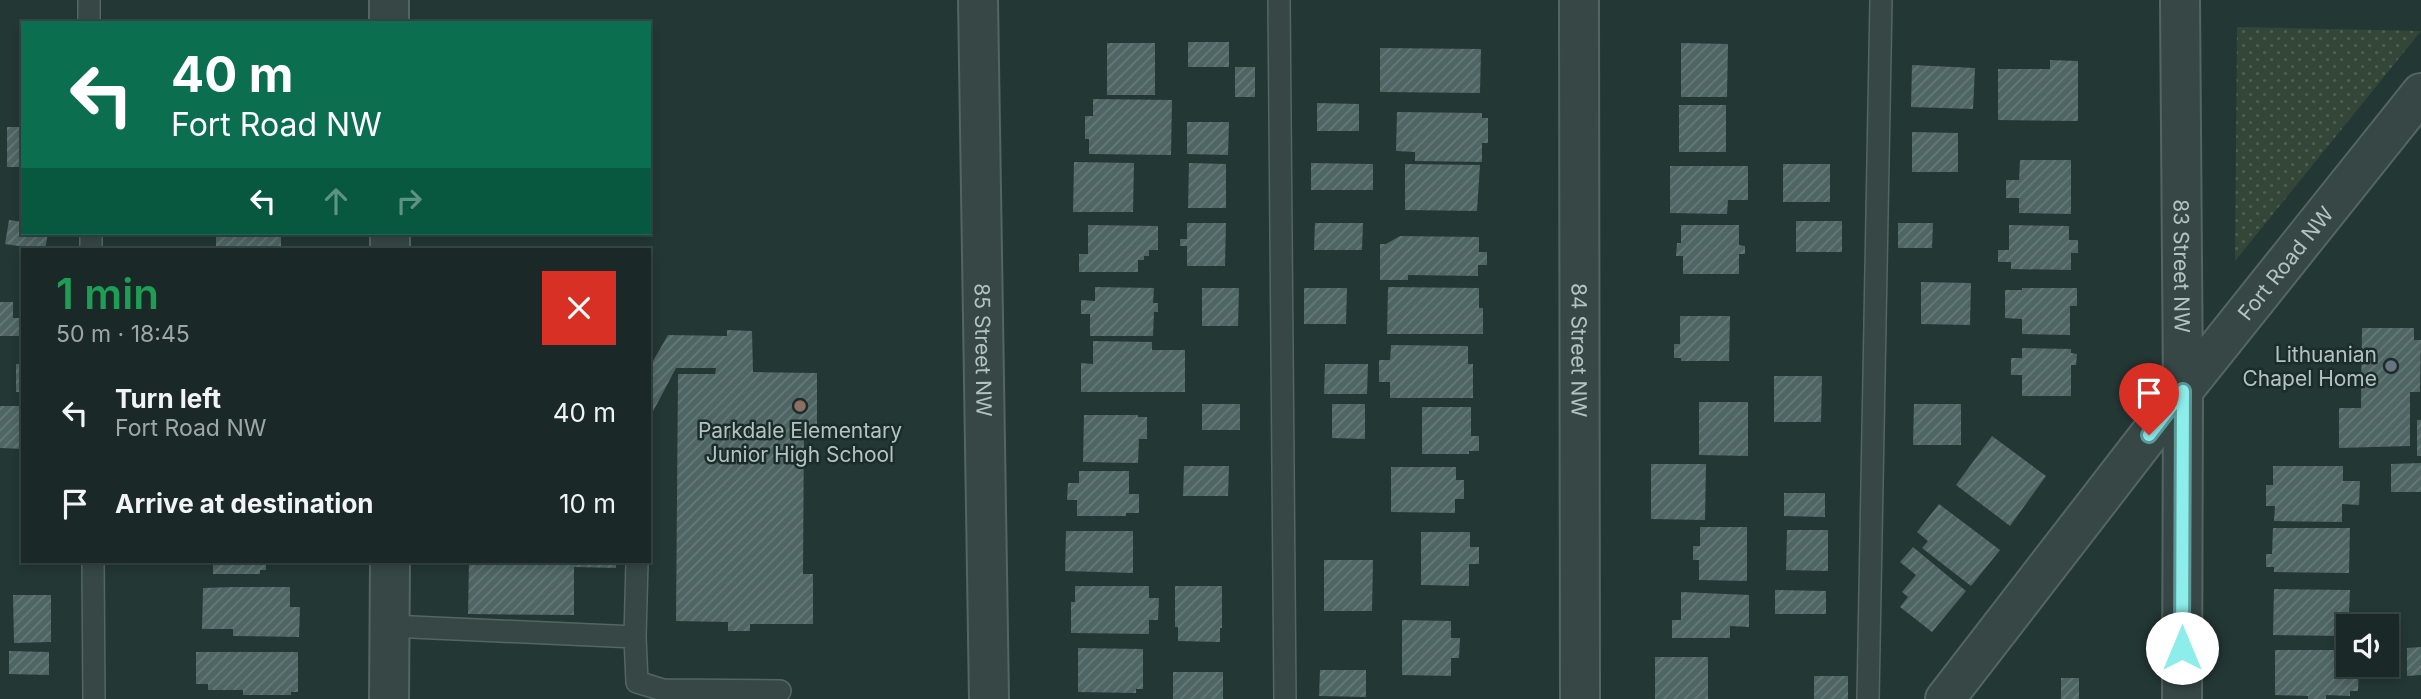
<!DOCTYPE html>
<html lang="en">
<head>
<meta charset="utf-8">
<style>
	body { margin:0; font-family:Inter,sans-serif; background:#233130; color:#f1f3f6; height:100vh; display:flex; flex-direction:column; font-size:26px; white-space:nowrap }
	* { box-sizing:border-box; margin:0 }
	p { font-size:23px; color:#9fa6a8 }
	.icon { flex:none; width:38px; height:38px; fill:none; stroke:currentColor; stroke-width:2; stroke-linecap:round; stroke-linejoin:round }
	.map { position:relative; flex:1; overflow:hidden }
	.details { position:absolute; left:21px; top:248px; width:630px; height:315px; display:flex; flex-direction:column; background:#1a2928; border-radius:0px; box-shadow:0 4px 10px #0003,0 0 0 2px #384545 }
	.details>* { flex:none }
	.guide { position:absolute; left:21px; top:21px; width:630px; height:214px; border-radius:0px; box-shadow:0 4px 10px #0003,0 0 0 2px #384545; background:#0b6e4f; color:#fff; overflow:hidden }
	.fabs { position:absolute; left:2336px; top:614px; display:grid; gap:14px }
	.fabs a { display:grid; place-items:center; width:63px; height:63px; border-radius:0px; background:#1a2928; box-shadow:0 4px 10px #0003,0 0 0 2px #384545; font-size:35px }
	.pin { position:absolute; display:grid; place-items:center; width:60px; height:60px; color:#fff; margin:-72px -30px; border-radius:50% 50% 50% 0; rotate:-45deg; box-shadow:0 0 7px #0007 }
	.pin .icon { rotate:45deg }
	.me { position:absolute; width:77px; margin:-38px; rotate:0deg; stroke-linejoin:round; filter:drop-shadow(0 0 5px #0008) }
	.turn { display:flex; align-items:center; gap:24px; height:147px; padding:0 35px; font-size:32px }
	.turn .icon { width:91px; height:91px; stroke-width:2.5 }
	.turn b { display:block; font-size:49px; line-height:60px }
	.lanes { display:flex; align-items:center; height:66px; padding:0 35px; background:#0003; justify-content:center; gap:35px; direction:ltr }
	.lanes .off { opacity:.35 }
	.round { display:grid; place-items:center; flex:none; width:74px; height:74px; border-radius:0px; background:#233130 }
	.summary { display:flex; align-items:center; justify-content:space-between; height:119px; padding:0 35px }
	h1 { font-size:42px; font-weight:600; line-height:52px; color:#1e9e55 }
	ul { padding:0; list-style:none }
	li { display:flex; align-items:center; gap:21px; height:91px; padding:0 35px }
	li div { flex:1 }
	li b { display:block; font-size:26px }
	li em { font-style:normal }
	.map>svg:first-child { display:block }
	.park { fill:url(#park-dots) }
	.building { fill:url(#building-hatch) }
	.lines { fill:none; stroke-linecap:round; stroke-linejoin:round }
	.service-casing { stroke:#546564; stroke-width:24 }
	.minor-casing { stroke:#546564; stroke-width:42 }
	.service { stroke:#364746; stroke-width:21 }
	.minor { stroke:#364746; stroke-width:38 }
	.route-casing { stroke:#5b9a99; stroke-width:18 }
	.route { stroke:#8cedeb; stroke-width:12 }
	.worship-dot { fill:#6b7280; stroke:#1c2c2b; stroke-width:2.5 }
	.education-dot { fill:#8d6e63; stroke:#1c2c2b; stroke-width:2.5 }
	.labels { text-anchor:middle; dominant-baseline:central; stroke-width:5; stroke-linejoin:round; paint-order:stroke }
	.street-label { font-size:21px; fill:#b1c4c3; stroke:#1c2c2b }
	.poi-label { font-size:21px; fill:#b1c4c3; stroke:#1c2c2b; text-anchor:end }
</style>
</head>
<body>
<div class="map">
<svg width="2421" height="699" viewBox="0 0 2421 699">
	<defs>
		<pattern id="park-dots" width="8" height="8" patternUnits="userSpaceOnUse" patternTransform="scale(1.75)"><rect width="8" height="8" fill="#334638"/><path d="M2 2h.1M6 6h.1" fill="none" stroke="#4e5f53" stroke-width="1.8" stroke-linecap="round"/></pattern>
		<pattern id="building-hatch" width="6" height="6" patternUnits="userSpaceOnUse" patternTransform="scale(1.75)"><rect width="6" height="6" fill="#4e6564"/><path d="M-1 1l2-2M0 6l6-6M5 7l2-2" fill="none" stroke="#657979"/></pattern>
	</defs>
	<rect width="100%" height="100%" fill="#233735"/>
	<path class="park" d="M2237,27L2421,31L2235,261Z"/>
	<path class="building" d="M1188,42H1229V67H1188Z
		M1107,43H1155V95H1107Z
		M1681,43L1728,44L1727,97H1681Z
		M1380,48L1481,49L1480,93L1380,92Z
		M2050,60L2078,61V121L1998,120V69H2050Z
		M1912,65L1975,68L1973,109L1911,107Z
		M1235,67H1255V97H1235Z
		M1093,99L1172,100L1171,155L1089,154V139H1085V116H1093Z
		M1317,103L1359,104V131H1317Z
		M1679,105H1726V152H1679Z
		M1397,112L1482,113V118H1488V143H1482V162L1415,161V152L1396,151Z
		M1187,122H1229L1228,155L1187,154Z
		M7,127H23V167H7Z
		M1912,132L1958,133V172H1912Z
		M2020,160H2071V214L2019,213V198H2006V180H2019Z
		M1074,162L1134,163L1133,212H1073Z
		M1189,163L1226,164V208H1188Z
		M1311,163L1373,164V190H1311Z
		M1405,164L1480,165L1477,211L1405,210Z
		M1783,164H1830V202H1783Z
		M1670,166H1748V200H1728L1727,214L1670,213Z
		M9,220L23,222V233H48L45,250L5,244Z
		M1796,221H1842V252H1796Z
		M1187,223H1226L1225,266H1187V246H1180V239H1187Z
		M1315,223H1363L1362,250H1314Z
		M1898,223H1933L1932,248H1898Z
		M1088,225L1158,226V250H1149V256H1144V260H1138V272H1079V254H1088Z
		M1681,225H1739V245L1745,246V254H1739V274H1683V256H1676L1677,243H1681Z
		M2009,225L2069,226V240H2078V253H2071V270L2011,269V262H1998V250H2009Z
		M216,235H281V250H216Z
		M1400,236L1479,237V252H1487V265H1478V276L1408,275V280H1380V244H1386Z
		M1921,282L1971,283L1970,325L1921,324Z
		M1095,287L1154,288L1153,303H1158V312H1154L1153,336H1090V314H1081V300L1095,301Z
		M1388,287L1479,288V308H1483V334H1387Z
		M1202,288H1239L1238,326H1202Z
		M1304,288H1347L1346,324H1304Z
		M2022,288H2077V306H2070V335L2022,334V319L2005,318V290H2022Z
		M0,302H13V318H23V336H0Z
		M1680,316H1730L1729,361H1681V358H1674V344H1680Z
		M2362,328H2414V340H2421L2420,392H2410V446L2339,448V408H2361Z
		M727,330L752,331L753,372L817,373V425H804L803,574H813V624H750V631H728V622L676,621L678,374H715L716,368H676L649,419V368L668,335L727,336Z
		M1093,341L1152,342V350H1185V392H1081V363L1093,364Z
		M1391,345L1468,346V364H1473V398H1390V382H1379V360H1390Z
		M2022,348L2071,349V353L2077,354L2076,365H2071V396H2022V375H2011V358H2022Z
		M16,364H23V392H16Z
		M1325,364H1368L1367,394H1324Z
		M1774,376H1822L1821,422H1774Z
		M1699,402H1748V456L1699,455Z
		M1202,404H1240V430H1202Z
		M1332,404H1365V439L1332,438Z
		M1914,404H1961V445H1913Z
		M0,406H23V449L0,448Z
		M1422,407H1471V436H1479V451H1469V454H1422Z
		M1084,415H1138V417H1147V439H1139L1138,463L1083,462Z
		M2417,420H2421V456H2417Z
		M1992,436L2046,476L2010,526L1956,485Z
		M2421,463V492H2391V464Z
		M1651,464H1706L1705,520L1651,519Z
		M1184,466H1229L1228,496H1183Z
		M2273,466H2343V481H2360L2359,505L2342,504V522L2274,521L2275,506H2266V485H2273Z
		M1391,467H1456V480H1464V499H1455V513L1391,512Z
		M1079,471H1129V494H1139V513H1126V516H1077V500H1067L1068,483H1079Z
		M1784,493H1825V517L1784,516Z
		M1939,504L2000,550L1971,586L1922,548L1928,541L1917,532Z
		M1700,527H1747V581L1699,580V560H1693V546H1700Z
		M2273,528H2350L2349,573L2274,572V567H2266V554H2272Z
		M1787,530H1828V571L1786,570Z
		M1066,531H1133V573L1065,571Z
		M1421,532H1470V547H1479V564H1469V586L1421,585Z
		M1913,547L1966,591L1932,632L1900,607L1908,597L1902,592L1916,575L1900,562Z
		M1324,560H1373L1372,611H1324Z
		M213,562H266V570H260V574H213Z
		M469,562H616V568L574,567V615L468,614Z
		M1075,586H1149V598H1159L1158,620H1149V634L1071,633V602H1075Z
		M1175,586H1222V628H1220V642L1178,641V627H1175Z
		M234,587H290V607H300L299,637L233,636V629H202L203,588Z
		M2274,589L2350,590L2348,636L2273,635Z
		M1775,590L1826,591V614H1775Z
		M1681,592L1749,595V627L1730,626V638H1672V620H1681Z
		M13,595H51V642L14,643Z
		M1402,620L1451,621V638H1460L1459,658H1451V676L1402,675Z
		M2421,647V675L2407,676V648Z
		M1078,648L1143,649V689H1136V693L1078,692Z
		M2275,650H2348V665H2359L2358,691H2350V696L2326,695V699H2308V696L2275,695Z
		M9,651L49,652V675L9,674Z
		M196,652H298V692H291V695H243V690H208V684H196Z
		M1655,657H1708V699H1655Z
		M1320,670H1366V697L1319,696Z
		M1173,672H1223V699H1173Z
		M1814,676H1848V699H1814Z
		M2061,678H2079V699H2061Z"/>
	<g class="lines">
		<defs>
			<path id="service" d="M89,0V23
				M1279,0L1285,699
				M91,233V250
				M93,562L94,699
				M390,626L635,637L637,682L663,690L780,691
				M635,637L637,562
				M1868,699L1881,0"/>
			<g id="minor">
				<path d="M389,0V23"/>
				<path id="s1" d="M978,0L989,699"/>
				<path id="s2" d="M1579,0L1580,699"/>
				<path id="s3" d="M2180,0L2183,391L2182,699"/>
				<path d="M390,233V250"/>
				<path d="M389,699L390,562"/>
				<path id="s4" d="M1945,699L2183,391L2421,93"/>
			</g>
		</defs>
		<use href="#service" class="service-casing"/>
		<use href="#minor" class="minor-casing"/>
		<use href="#service" class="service"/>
		<use href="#minor" class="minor"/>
	</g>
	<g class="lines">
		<defs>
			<path id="route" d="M2149,435L2183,391L2182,648"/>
		</defs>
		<use href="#route" class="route-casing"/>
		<use href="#route" class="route"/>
	</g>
	<circle class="worship-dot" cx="2391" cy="366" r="7"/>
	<circle class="education-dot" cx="800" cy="406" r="7"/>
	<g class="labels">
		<g class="street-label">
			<text stroke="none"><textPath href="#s4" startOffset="553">Fort Road NW</textPath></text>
			<text stroke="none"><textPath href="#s3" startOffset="266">83 Street NW</textPath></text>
			<text stroke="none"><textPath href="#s1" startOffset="350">85 Street NW</textPath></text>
			<text stroke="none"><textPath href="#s2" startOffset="350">84 Street NW</textPath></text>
		</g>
		<g class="poi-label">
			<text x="2377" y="354">Lithuanian<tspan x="2377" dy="24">Chapel Home</tspan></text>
			<text x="800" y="430" text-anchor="middle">Parkdale Elementary<tspan x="800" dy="24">Junior High School</tspan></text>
		</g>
	</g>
</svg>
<div class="fabs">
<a><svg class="icon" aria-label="sound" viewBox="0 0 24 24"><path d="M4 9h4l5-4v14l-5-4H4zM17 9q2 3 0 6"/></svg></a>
</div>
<div class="pin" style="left:2149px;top:435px;background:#d93025"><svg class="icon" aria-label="arrive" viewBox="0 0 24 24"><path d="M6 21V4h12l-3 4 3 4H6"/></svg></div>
<svg class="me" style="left:2182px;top:648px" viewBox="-20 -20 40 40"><circle r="19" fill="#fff"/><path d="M0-13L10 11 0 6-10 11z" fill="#8cedeb"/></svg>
<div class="guide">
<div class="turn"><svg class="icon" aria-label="left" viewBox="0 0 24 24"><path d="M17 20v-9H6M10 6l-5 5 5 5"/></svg><div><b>40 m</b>Fort Road NW</div></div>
<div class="lanes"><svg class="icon" aria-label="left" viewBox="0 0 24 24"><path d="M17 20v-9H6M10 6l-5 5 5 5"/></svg><svg class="icon off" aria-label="ahead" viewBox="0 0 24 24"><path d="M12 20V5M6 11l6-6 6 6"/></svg><svg class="icon off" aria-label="right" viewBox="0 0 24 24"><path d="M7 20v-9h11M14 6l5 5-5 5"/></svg></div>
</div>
<section class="details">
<div class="summary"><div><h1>1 min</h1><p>50 m · 18:45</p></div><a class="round" style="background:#d93025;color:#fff"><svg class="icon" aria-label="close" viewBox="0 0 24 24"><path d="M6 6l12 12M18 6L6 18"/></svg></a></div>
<ul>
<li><svg class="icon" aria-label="left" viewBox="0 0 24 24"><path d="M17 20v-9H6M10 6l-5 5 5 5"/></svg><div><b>Turn left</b><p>Fort Road NW</p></div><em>40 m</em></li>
<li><svg class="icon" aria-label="arrive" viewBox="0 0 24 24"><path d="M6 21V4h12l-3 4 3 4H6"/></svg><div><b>Arrive at destination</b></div><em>10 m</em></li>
</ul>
</section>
</div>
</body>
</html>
